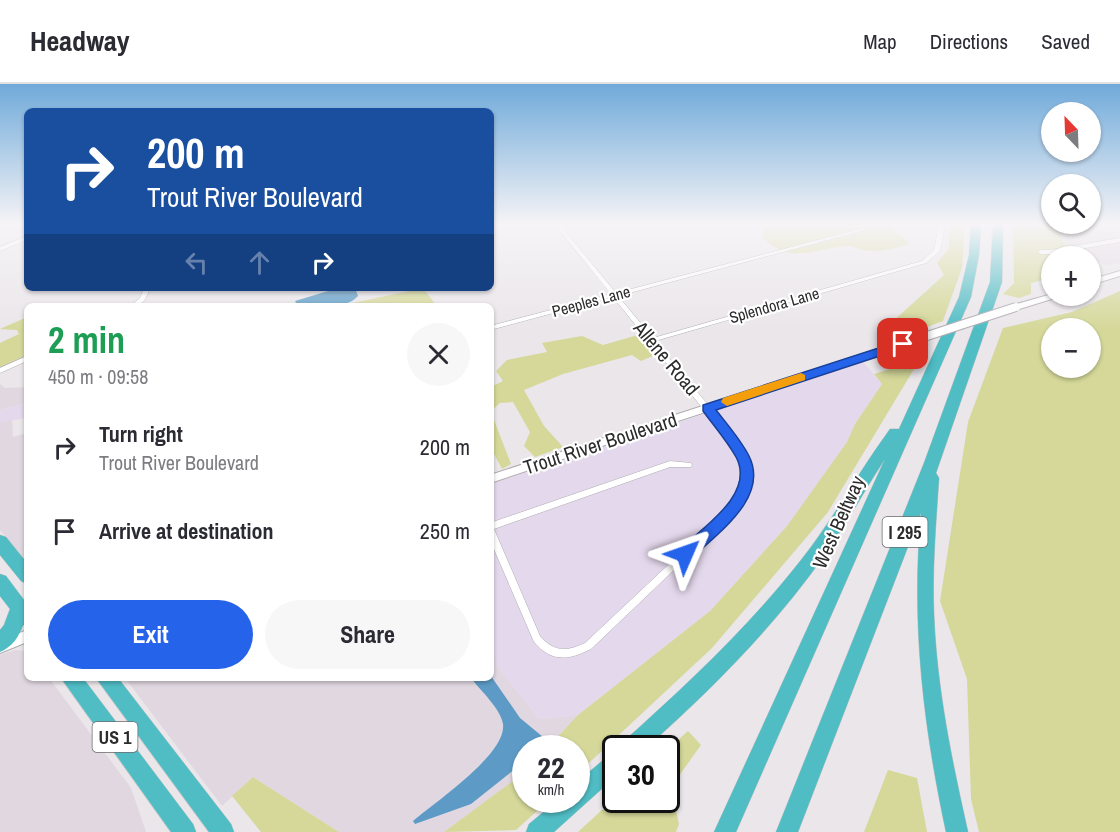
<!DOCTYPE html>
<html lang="en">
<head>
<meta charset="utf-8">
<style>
	body { margin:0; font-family:"Archivo Narrow",sans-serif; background:#f7f7f7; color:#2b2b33; height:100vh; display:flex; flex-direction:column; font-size:22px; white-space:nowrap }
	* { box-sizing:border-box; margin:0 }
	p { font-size:20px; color:#7c7c81 }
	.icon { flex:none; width:33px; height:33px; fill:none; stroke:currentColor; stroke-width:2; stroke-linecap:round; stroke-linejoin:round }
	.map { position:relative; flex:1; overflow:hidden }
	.details { position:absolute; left:24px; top:219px; width:470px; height:378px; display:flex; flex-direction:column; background:#fff; border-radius:9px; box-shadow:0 2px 4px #0004 }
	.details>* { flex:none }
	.top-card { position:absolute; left:24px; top:24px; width:470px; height:183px; border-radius:9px; box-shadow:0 2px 4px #0004; background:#1a4fa0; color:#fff; overflow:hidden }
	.needle { width:39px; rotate:337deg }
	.fabs { position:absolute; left:1041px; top:18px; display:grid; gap:12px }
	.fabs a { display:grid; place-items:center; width:60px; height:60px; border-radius:50%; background:#fff; box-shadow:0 2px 4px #0004; font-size:30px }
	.speed { position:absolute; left:512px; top:651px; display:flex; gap:12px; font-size:30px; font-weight:700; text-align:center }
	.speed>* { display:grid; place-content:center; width:78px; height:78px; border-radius:50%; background:#fff; box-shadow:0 2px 4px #0004; line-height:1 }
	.speed small { font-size:15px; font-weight:400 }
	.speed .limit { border:3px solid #111; border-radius:9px; background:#fff; color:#111 }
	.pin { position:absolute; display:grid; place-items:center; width:51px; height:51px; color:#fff; margin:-26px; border-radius:12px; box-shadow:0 3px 9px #0006 }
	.me { position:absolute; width:66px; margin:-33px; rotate:47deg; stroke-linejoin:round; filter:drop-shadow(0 0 4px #0008) }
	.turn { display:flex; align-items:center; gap:21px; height:126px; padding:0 24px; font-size:27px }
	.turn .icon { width:78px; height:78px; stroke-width:2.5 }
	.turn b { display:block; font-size:42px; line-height:51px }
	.lanes { display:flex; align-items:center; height:57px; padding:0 24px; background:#0003; justify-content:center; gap:30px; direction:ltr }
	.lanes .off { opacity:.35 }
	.round { display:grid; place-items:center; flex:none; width:63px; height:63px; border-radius:32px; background:#f7f7f7 }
	.head { display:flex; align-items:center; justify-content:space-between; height:102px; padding:0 24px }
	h1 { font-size:36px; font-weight:800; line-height:45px; color:#1e9e55 }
	.action { display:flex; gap:12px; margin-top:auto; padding:12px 24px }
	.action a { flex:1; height:69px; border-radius:36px; background:#2563eb; color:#fff; font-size:24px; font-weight:800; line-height:69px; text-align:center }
	.action a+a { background:#f7f7f7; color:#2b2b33 }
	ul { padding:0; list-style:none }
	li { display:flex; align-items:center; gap:18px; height:84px; padding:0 24px }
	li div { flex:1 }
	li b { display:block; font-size:22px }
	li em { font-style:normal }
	header { display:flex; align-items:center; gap:36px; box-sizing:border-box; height:84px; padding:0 30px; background:#fff; border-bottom:2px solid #e1e1e2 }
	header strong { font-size:28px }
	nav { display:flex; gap:33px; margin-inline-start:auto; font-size:21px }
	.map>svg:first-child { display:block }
	.built { fill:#e1d7e1 }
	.industrial { fill:#e4d8ec }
	.green { fill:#d5d899; fill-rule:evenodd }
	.water { fill:#5d9bc6 }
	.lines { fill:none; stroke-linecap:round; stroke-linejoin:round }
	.street-casing { stroke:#afabaf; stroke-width:1 }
	.secondary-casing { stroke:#afabaf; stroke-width:2 }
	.highway-casing { stroke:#c4c4c4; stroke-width:1 }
	.street { fill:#fff; fill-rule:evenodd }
	.secondary { fill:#fff; fill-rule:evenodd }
	.highway { fill:#50bcc4; fill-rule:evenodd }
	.secondary-bridge-casing { stroke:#afabaf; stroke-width:10; stroke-linecap:butt }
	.secondary-bridge { stroke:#fff; stroke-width:8 }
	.route { fill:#2563eb; stroke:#184099; stroke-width:1.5 }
	.slow { fill:#f59e0b }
	.labels { text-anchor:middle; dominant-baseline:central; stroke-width:4.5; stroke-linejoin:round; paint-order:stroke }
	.far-street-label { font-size:16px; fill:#2d2c2d; stroke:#fff }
	.shield { fill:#fff; stroke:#6c6b6c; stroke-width:1.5 }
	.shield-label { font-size:18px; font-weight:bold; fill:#2d2c2d }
	.street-label { font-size:20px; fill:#2d2c2d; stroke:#fff }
</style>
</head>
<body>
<header>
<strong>Headway</strong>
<nav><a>Map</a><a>Directions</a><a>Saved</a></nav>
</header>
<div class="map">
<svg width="1120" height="748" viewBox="0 0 1120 748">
	<rect width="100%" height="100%" fill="#eae6ea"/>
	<path class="built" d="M1106,141L1120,144V179L1105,181L1064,159L1057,142Z
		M0,300L5,304L27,303V319L0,326Z
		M12,334L13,353L27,349V479L0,446V338Z
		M491,559L498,583L539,635L578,631L547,664H525L524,689L444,748H339L253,693L222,722L125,594H490Z
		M15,566L27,567V594H49L131,704L146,748H0V571Z"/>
	<path class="industrial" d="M863,278L882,300L855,340L847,358L787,442L710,527L578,631L539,635L498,583L490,559V400Z
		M27,319V334L0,338V326Z"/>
	<path class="green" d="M764,141H888L910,160C894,164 880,169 864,166C857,165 852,161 846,162C812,165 790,181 762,153Z
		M949,141H965L962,184L943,237L898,254L881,248L944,191L937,179L949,164Z
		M1013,141H1058L1064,159L1089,172H1052L1051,194L1031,199V210L1019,214L1003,210L1014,199Z
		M423,204L436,221L339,222Z
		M1120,207V748H979L971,715L967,595L940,517L968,338L1003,244L1072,228ZM1052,244H1090V284H1052Z
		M27,233V271L0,283V259L19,250L17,246L0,245Z
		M638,251L655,271L641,277L632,271L563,290L524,306L544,342L563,363L535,373L524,362L530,348L513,318L500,319L491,327V303L503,297L496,287L507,276L547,268L542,259L582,252L603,261Z
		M905,266L923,270L828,428L712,564L576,691V664H547L578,631L710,527L787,442L847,358L855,340L882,300L874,290L890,285Z
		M491,328L511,380L502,385L491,364Z
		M688,647L701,661L671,703L679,740L676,748H578L615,714L666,716V667Z
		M888,686L917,694L927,748H864Z
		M525,688V716H549L516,746L444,748Z
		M253,693L339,748H261L232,712Z"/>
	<path class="water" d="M338,204H355L358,212C346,226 316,222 298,222L295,217Z
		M491,592L520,634L543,653V661L539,664H525V677L471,720L415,740L413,737C434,719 507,670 503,640C501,625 480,606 471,594Z"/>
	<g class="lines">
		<defs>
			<path id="street" d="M490,141H497L490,143Z
				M555,141H560L616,209L864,144L869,145L618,212L653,254L922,177L934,166L939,141H945L940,167L926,179L655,257L739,358C752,384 750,400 737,426L591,565C569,576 552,579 534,558L490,456V439L670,377L691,379L692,381L691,383H670L494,445L540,552C554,568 566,568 585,559L731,422C742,401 743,383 733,362L613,213L490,246V242L611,210Z
				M27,152V156L0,167V163Z
				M1120,154V158L1051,170H1041L1038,168L1041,166H1051Z
				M144,204H150C146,215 143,222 130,222L140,214Z
				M27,272V277L0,289V284Z"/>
			<path id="secondary" d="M1120,187V192L1090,201V196Z
				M1052,210V212H1056L1055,214L1016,226L1012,223L1013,221Z
				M924,250L928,253L927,255L490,399V391Z
				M27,546V558L0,569V557Z"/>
			<path id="highway" d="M971,141H981L979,171L971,213L736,748H714L885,375C864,407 846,441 824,472C773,544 711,606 646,664H621L624,657C691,597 757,535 811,463C839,425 862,383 890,345H899L959,213L969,171Z
				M993,141H1003L1002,198L936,389L939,394C936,440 932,485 934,531C937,605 952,677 968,748H946C923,640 911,539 921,429L798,748H776L924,379L990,198Z
				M0,451L6,453L27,479V500L21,497L0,471Z
				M0,490L6,492L27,520V542L23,541C19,553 12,563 0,568V546L4,541L10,525L0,512Z
				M61,594H83L193,740L196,748H171Z
				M96,594H118L231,740L234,748H209Z
				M615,668V693L554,748H526L529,740L558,716H576V699L608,672Z"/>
		</defs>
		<use href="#street" class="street-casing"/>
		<use href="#secondary" class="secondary-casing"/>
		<use href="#highway" class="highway-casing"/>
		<use href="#street" class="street"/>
		<use href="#secondary" class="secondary"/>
		<use href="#highway" class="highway"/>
		<defs>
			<path id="secondary-bridge" d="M924,253L1016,223"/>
		</defs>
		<use href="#secondary-bridge" class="secondary-bridge-casing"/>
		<use href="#secondary-bridge" class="secondary-bridge"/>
	</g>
	<linearGradient id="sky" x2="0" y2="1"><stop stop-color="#70aada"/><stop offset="0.57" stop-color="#f6f4f6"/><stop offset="1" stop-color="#f6f4f6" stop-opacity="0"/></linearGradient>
	<rect width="1120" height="246" fill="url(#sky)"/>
	<path class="route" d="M903,256L909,260L907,263L716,326C727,340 741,356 749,372C770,414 716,450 691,475H680L677,470L680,465C702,444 756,410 736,373C727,357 714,342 703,327V321Z"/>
	<path class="slow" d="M801,289L805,291V296L727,322L721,318L723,314Z"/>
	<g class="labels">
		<g class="far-street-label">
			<text transform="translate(591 217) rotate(-15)">Peeples Lane</text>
			<text transform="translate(774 221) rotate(-16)">Splendora Lane</text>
		</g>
		<g class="shield">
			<rect x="882.5" y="433" width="45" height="30" rx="4.5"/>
			<rect x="92.5" y="638" width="45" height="30" rx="4.5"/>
		</g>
		<g class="shield-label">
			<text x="905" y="448">I 295</text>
			<text x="115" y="653">US 1</text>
		</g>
		<g class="street-label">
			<text transform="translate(667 274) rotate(50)">Allene Road</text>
			<text transform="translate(600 359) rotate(-18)">Trout River Boulevard</text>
			<text transform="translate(838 438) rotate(-66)">West Beltway</text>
		</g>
	</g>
</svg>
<div class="fabs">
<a><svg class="needle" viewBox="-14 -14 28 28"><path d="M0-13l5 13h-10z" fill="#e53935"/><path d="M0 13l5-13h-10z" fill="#7c7c81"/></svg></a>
<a><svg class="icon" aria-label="search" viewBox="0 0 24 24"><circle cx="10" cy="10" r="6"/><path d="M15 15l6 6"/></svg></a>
<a>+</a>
<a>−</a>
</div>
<div class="speed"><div>22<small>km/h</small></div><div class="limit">30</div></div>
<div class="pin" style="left:903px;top:260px;background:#d93025"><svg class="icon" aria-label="arrive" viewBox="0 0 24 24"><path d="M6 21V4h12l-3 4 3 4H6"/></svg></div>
<svg class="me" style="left:685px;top:470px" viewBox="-20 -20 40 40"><path d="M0-17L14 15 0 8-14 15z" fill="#2563eb" stroke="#fff" stroke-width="4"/></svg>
<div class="top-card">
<div class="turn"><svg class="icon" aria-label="right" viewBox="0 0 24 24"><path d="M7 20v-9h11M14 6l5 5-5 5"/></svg><div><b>200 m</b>Trout River Boulevard</div></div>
<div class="lanes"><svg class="icon off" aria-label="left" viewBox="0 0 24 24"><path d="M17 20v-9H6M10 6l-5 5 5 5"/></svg><svg class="icon off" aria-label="ahead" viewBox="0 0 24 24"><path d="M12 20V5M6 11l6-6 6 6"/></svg><svg class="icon" aria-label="right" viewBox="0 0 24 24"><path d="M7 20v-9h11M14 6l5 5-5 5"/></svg></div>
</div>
<section class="details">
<div class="head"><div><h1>2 min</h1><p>450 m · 09:58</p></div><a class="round"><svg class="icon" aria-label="close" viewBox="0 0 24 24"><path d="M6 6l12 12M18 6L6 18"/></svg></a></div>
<ul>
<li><svg class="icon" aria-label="right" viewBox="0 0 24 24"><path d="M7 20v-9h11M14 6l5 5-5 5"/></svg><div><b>Turn right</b><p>Trout River Boulevard</p></div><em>200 m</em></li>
<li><svg class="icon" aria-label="arrive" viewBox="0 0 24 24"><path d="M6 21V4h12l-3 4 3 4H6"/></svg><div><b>Arrive at destination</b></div><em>250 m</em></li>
</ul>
<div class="action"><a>Exit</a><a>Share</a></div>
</section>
</div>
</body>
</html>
